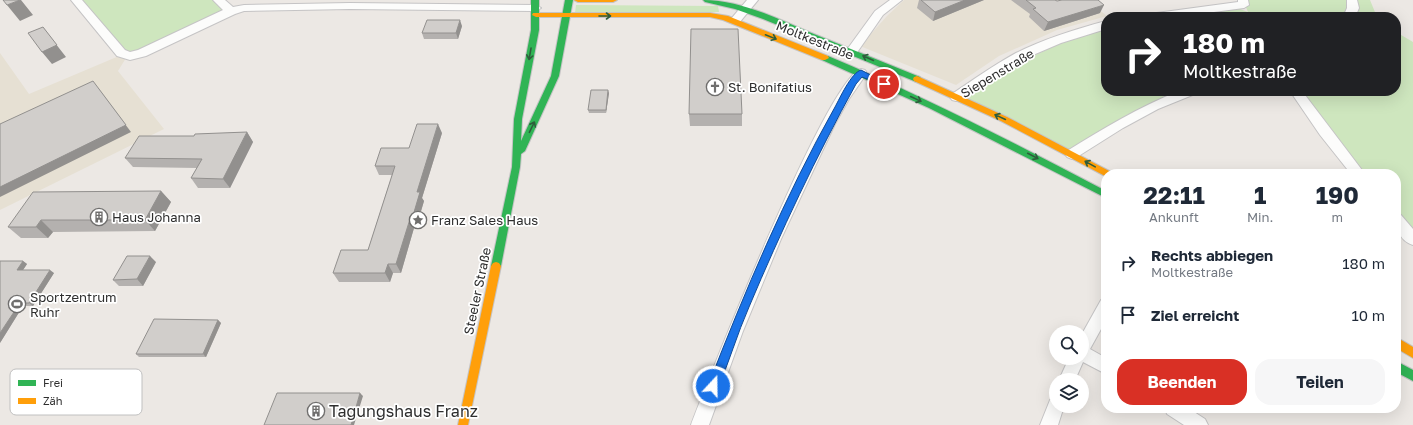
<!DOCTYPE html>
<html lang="de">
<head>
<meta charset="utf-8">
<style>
	body { margin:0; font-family:"Golos Text",sans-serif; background:#f6f6f7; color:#1f2937; height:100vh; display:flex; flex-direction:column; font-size:15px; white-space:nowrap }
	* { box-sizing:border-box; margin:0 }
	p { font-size:13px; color:#747a83 }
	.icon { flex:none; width:22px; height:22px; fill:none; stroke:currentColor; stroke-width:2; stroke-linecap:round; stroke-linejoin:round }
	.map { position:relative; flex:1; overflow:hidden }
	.side { position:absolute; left:1101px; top:169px; width:300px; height:244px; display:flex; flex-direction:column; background:#fff; border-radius:16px; box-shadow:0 4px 16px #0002 }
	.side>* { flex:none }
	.hud { position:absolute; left:1101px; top:12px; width:300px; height:84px; border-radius:16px; box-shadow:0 4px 16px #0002; background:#202124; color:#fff; overflow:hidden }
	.tools { position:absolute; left:1049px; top:325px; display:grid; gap:8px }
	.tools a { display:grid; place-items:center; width:40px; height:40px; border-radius:50%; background:#fff; box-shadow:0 4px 16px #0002; font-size:20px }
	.pin { position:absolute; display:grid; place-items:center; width:34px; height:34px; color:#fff; margin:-17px; border:2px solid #fff; border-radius:50%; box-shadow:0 1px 4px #0007 }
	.me { position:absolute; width:44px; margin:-22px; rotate:21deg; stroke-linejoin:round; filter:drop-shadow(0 0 3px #0008) }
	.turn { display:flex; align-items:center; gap:14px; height:84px; padding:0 16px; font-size:18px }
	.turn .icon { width:52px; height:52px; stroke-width:2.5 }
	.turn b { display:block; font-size:28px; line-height:34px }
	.eta { display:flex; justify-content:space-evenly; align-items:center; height:68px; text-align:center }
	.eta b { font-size:24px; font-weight:700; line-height:28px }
	.action { display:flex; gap:8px; margin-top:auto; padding:8px 16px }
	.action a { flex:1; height:46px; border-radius:16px; background:#d93025; color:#fff; font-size:16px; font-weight:700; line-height:46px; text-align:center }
	.action a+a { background:#f6f6f7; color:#1f2937 }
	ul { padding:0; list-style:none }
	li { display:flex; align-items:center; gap:12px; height:52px; padding:0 16px }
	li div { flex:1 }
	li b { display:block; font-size:15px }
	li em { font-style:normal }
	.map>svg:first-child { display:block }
	.education { fill:#e6e0d3 }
	.green { fill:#cee6be }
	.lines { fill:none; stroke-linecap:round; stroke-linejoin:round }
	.street-casing { stroke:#c5c4c5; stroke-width:2 }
	.fast-casing { stroke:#c5c4c5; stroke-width:2 }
	.slow-casing { stroke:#c5c4c5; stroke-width:2 }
	.street { fill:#fcfcfb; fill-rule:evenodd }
	.fast { fill:#30b455; fill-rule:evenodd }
	.slow { fill:#ff9f0a; fill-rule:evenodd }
	.wall { fill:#b4b1af }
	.shaded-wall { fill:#92908e }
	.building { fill:#d1cecb; stroke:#92908e }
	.oneway { stroke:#2f5d3c }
	.route { fill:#1a73e8; stroke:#114b97 }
	.labels { text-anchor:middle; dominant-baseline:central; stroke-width:3.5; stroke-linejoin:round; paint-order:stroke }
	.street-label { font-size:13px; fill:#2e2e2e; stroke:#fff }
	.poi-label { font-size:13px; fill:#2e2e2e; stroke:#fff; text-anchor:start }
	.near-poi-label { font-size:16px; fill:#2e2e2e; stroke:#fff; text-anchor:start }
	.key { fill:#fff; stroke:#c0c0c0; stroke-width:1 }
	.key-label { font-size:11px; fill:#2e2e2e }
</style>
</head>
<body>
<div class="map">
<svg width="1413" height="425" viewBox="0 0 1413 425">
	<rect width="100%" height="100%" fill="#ece8e4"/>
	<path class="education" d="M904,0H1087L1107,16L1057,30L999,56L956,85L860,46L887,16Z
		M0,53L29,94L119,56L126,58L118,71L164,129L0,210Z"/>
	<path class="green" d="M77,0H217L230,11L139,53L126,55Z
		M1243,0H1370L1377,17H1251L1249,13L1250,17H1172L1240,9L1248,12Z
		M576,5L718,6L719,12L575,13Z
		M1106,29V91H1189L1072,153L960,98L1014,65L1070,39Z
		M1396,32L1413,42V237L1396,218V174H1359L1296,91H1396Z"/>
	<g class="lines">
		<defs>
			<path id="street" d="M71,0H82L125,50L130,52L138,50L223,10L213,0H225L233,7L244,5L350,3L535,5L541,8L535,11L350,9L244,11L235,14L146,56L130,60L117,56Z
				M747,0H758L739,23H731L729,21L731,19Z
				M890,0H902L883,15L856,54H848L846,51L875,11Z
				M1238,0H1248L1249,5L1244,8L1176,17H1143L1145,15L1149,14L1238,2Z
				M1347,0H1357L1359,8L1355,17H1343L1347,8Z
				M1106,21V29L1061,43L1026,58L960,100L956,101L952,100L950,97L952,94C973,80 994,65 1016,53C1044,39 1076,29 1106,21Z
				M861,69L865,70L867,73L849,99L835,124L781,239L743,331L709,425H691C709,377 827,79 861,69Z
				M1179,91H1197L1195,94L1158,109L1123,128L1077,157L1072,159L1067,157L1065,154L1067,151C1104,128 1139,107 1179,91Z
				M1290,91H1302L1365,174H1351L1320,135Z
				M1396,213L1401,215L1413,229V245C1398,240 1396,227 1396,213Z
				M1106,298V320L1090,349L1106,358V374L1083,362L1075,380H1059L1069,358H1082V334L1101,300Z
				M1056,398V406H1064L1058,425H1040L1050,400Z
				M1165,408H1188L1205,419L1208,425H1184L1167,414Z"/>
			<path id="fast" d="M531,0H539V30L522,119L521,141L551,76L565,0H573L559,76L525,151L521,154L520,167L501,266L499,269L496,270L493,269L491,266L512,167L514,119L531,30Z
				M703,0C740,0 776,18 809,32C846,47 883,62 920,77L921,79L917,82L914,81L763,19L735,9L705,2Z
				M822,56H828C923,96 1015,143 1106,191V198L929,108L822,60Z
				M1396,361L1413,370V381L1396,372Z"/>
			<path id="slow" d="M574,0H617L613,2H578Z
				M533,13H710L728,16L828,56L829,58L825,60H822L723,20L710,17H536L532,15Z
				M917,76L1007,117L1111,172L1112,174H1106L1105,176L1001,121L914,81L913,79L914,77Z
				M496,262L499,263L501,266L468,425H458L491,266L493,263Z
				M1396,337L1413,347V358L1396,348Z"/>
		</defs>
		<use href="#street" class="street-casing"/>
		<use href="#fast" class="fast-casing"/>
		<use href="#slow" class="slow-casing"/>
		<use href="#street" class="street"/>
		<use href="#fast" class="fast"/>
		<use href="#slow" class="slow"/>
	</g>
	<path class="wall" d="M919,0H984L933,21L917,8Z
		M1011,0H1055L1057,1L1100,13L1044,31L1029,17L1030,14Z
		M462,26L458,39H424L422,33Z
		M609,93L606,113H589L588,110Z
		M689,114H742V126H690Z
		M247,132L253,142L230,188H198L191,178L197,168L133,167L125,158L194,136Z
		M442,133L422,198L424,201L416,228H414L401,273H393L390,282H339L333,273L368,250L392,175H379L375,166L409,148Z
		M161,191L171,202L155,231L53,232L48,238H21L8,227Z
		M23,261L27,264L23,270L54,273L33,306H23L0,343Z
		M156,262L143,286H119L113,280Z
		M218,320L221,323L206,357H139L136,354Z"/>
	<path class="shaded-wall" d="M20,0H21L33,15L20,21L7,5Z
		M965,0H984L933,21L935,12Z
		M1104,5L1100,13L1044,31L1048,22Z
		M460,20L462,26L458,39L456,33Z
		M43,27L52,39L66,57L52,64L42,52Z
		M98,88L131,132L0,197V187Z
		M608,90L609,93L606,113V110Z
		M438,124L442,133L422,198L424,201L416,228L412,219L417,192Z
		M247,132L253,142L230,188L223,179Z
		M161,191L171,202L155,231L145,220Z
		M410,219L414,228L401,273L396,264Z
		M41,220L53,232L48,238L36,227Z
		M150,256L156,262L143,286L137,279Z
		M23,261L27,264L21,273L17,270Z
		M388,264L393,273L390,282L385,273Z
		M50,270L54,273L33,306L29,303Z
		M20,303L23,306L0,343V333Z
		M218,320L221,323L206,357L203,354Z
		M360,393L363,396L354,425H351Z"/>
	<path class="building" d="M3,0H20L7,5Z
		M921,0H965L935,12Z
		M1026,0H1055L1057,1L1062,0H1098L1104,5L1048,22L1033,9L1036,8Z
		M427,20H460L456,33H422Z
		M43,27L57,45L42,52L28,33Z
		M691,29H738L742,114H689Z
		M93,81L126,125L0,187V124Z
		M591,90H608L606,110H588Z
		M417,124H438L417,192H420L412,219H410L396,264H388L385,273H333L341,250H368L395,166H375L381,148H409Z
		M247,132L223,179L191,178L202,159L125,158L139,136H194L195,134Z
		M161,191L145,220H41L36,227H8L33,192Z
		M127,256H150L137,279L113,280Z
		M0,261H23L17,270H50L29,303H20L0,333Z
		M154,319L218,320L203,354H136Z
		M277,393H360L351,425H264Z"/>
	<defs><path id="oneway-shaft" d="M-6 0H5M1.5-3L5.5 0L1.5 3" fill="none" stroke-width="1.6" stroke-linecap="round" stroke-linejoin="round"/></defs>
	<g class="oneway">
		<use href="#oneway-shaft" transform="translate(605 16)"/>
		<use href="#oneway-shaft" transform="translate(771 37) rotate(22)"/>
		<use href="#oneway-shaft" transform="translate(530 54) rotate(100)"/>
		<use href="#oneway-shaft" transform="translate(868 58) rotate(-156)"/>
		<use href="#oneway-shaft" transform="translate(916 99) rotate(25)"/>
		<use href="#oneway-shaft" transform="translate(1000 117) rotate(-155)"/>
		<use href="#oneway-shaft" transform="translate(532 127) rotate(-64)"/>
		<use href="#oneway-shaft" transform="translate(1033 156) rotate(27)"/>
		<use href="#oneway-shaft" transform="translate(1090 164) rotate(-151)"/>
	</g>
	<path class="route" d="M861,70L888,84L884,86L862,77L856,84C816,157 781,231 749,307C737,334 729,363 717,390L713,391L710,390L708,386C745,291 785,196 835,107C840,98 851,73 861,70Z"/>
	<defs>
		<symbol id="church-ring" viewBox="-11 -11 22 22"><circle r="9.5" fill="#fff" stroke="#706f6e" stroke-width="1.5"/><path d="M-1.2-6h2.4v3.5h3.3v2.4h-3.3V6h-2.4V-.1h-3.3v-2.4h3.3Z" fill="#706f6e"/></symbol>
		<symbol id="building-ring" viewBox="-11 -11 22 22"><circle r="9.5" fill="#fff" stroke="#706f6e" stroke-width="1.5"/><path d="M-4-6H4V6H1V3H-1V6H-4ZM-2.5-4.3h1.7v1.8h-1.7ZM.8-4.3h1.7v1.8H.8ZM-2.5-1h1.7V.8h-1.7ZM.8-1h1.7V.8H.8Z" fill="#706f6e"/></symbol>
		<symbol id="sight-ring" viewBox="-11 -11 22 22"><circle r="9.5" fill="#fff" stroke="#706f6e" stroke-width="1.5"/><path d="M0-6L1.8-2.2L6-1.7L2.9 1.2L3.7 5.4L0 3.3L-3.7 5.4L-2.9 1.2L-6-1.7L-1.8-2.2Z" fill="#706f6e"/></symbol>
		<symbol id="stadium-ring" viewBox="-11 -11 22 22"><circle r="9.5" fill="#fff" stroke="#706f6e" stroke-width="1.5"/><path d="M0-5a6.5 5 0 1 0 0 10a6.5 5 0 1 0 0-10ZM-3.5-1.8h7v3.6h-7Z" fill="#706f6e"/></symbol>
	</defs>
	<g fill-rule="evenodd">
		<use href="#church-ring" x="705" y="77" width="20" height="20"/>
		<use href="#building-ring" x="89" y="207" width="20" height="20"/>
		<use href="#sight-ring" x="408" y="210" width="20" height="20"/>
		<use href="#stadium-ring" x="7" y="294" width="20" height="20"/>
		<use href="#building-ring" x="306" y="401" width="20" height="20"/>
	</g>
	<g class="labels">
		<g class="street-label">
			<text transform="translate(815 40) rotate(22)">Moltkestraße</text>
			<text transform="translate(997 73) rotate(-31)">Siepenstraße</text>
			<text transform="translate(477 291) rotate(-78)">Steeler Straße</text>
		</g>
		<g class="poi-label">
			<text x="728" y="87">St. Bonifatius</text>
			<text x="112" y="217">Haus Johanna</text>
			<text x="431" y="220">Franz Sales Haus</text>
			<text x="30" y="297">Sportzentrum<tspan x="30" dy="15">Ruhr</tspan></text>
		</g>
		<g class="near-poi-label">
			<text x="329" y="411">Tagungshaus Franz</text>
		</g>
	</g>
	<rect x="10" y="369" width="132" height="46" rx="6" class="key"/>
	<rect x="18" y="380" width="18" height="6" fill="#30b455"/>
	<rect x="18" y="398" width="18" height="6" fill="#ff9f0a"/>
	<g class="key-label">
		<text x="43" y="387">Frei</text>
		<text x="43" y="405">Zäh</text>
	</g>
</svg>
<div class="tools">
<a><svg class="icon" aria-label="search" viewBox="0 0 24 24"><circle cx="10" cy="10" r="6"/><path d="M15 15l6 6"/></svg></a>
<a><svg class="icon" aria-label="layers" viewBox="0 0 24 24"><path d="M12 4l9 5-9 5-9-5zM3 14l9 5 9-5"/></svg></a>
</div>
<div class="pin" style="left:884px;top:84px;background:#d93025"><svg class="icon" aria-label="arrive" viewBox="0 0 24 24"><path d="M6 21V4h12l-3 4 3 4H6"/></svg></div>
<svg class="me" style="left:713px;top:386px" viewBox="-20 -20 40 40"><circle r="17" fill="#1a73e8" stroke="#fff" stroke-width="3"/><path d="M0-11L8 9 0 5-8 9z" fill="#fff"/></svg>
<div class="hud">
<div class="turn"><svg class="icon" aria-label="right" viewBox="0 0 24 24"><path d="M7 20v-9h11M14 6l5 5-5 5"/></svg><div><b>180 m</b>Moltkestraße</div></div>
</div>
<section class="side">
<div class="eta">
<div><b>22:11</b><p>Ankunft</p></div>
<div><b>1</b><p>Min.</p></div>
<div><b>190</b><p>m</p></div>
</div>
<ul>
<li><svg class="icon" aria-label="right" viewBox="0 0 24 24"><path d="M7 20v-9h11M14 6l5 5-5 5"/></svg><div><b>Rechts abbiegen</b><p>Moltkestraße</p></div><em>180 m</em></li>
<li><svg class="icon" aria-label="arrive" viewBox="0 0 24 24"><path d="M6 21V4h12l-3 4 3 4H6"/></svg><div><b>Ziel erreicht</b></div><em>10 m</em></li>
</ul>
<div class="action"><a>Beenden</a><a>Teilen</a></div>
</section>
</div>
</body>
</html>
